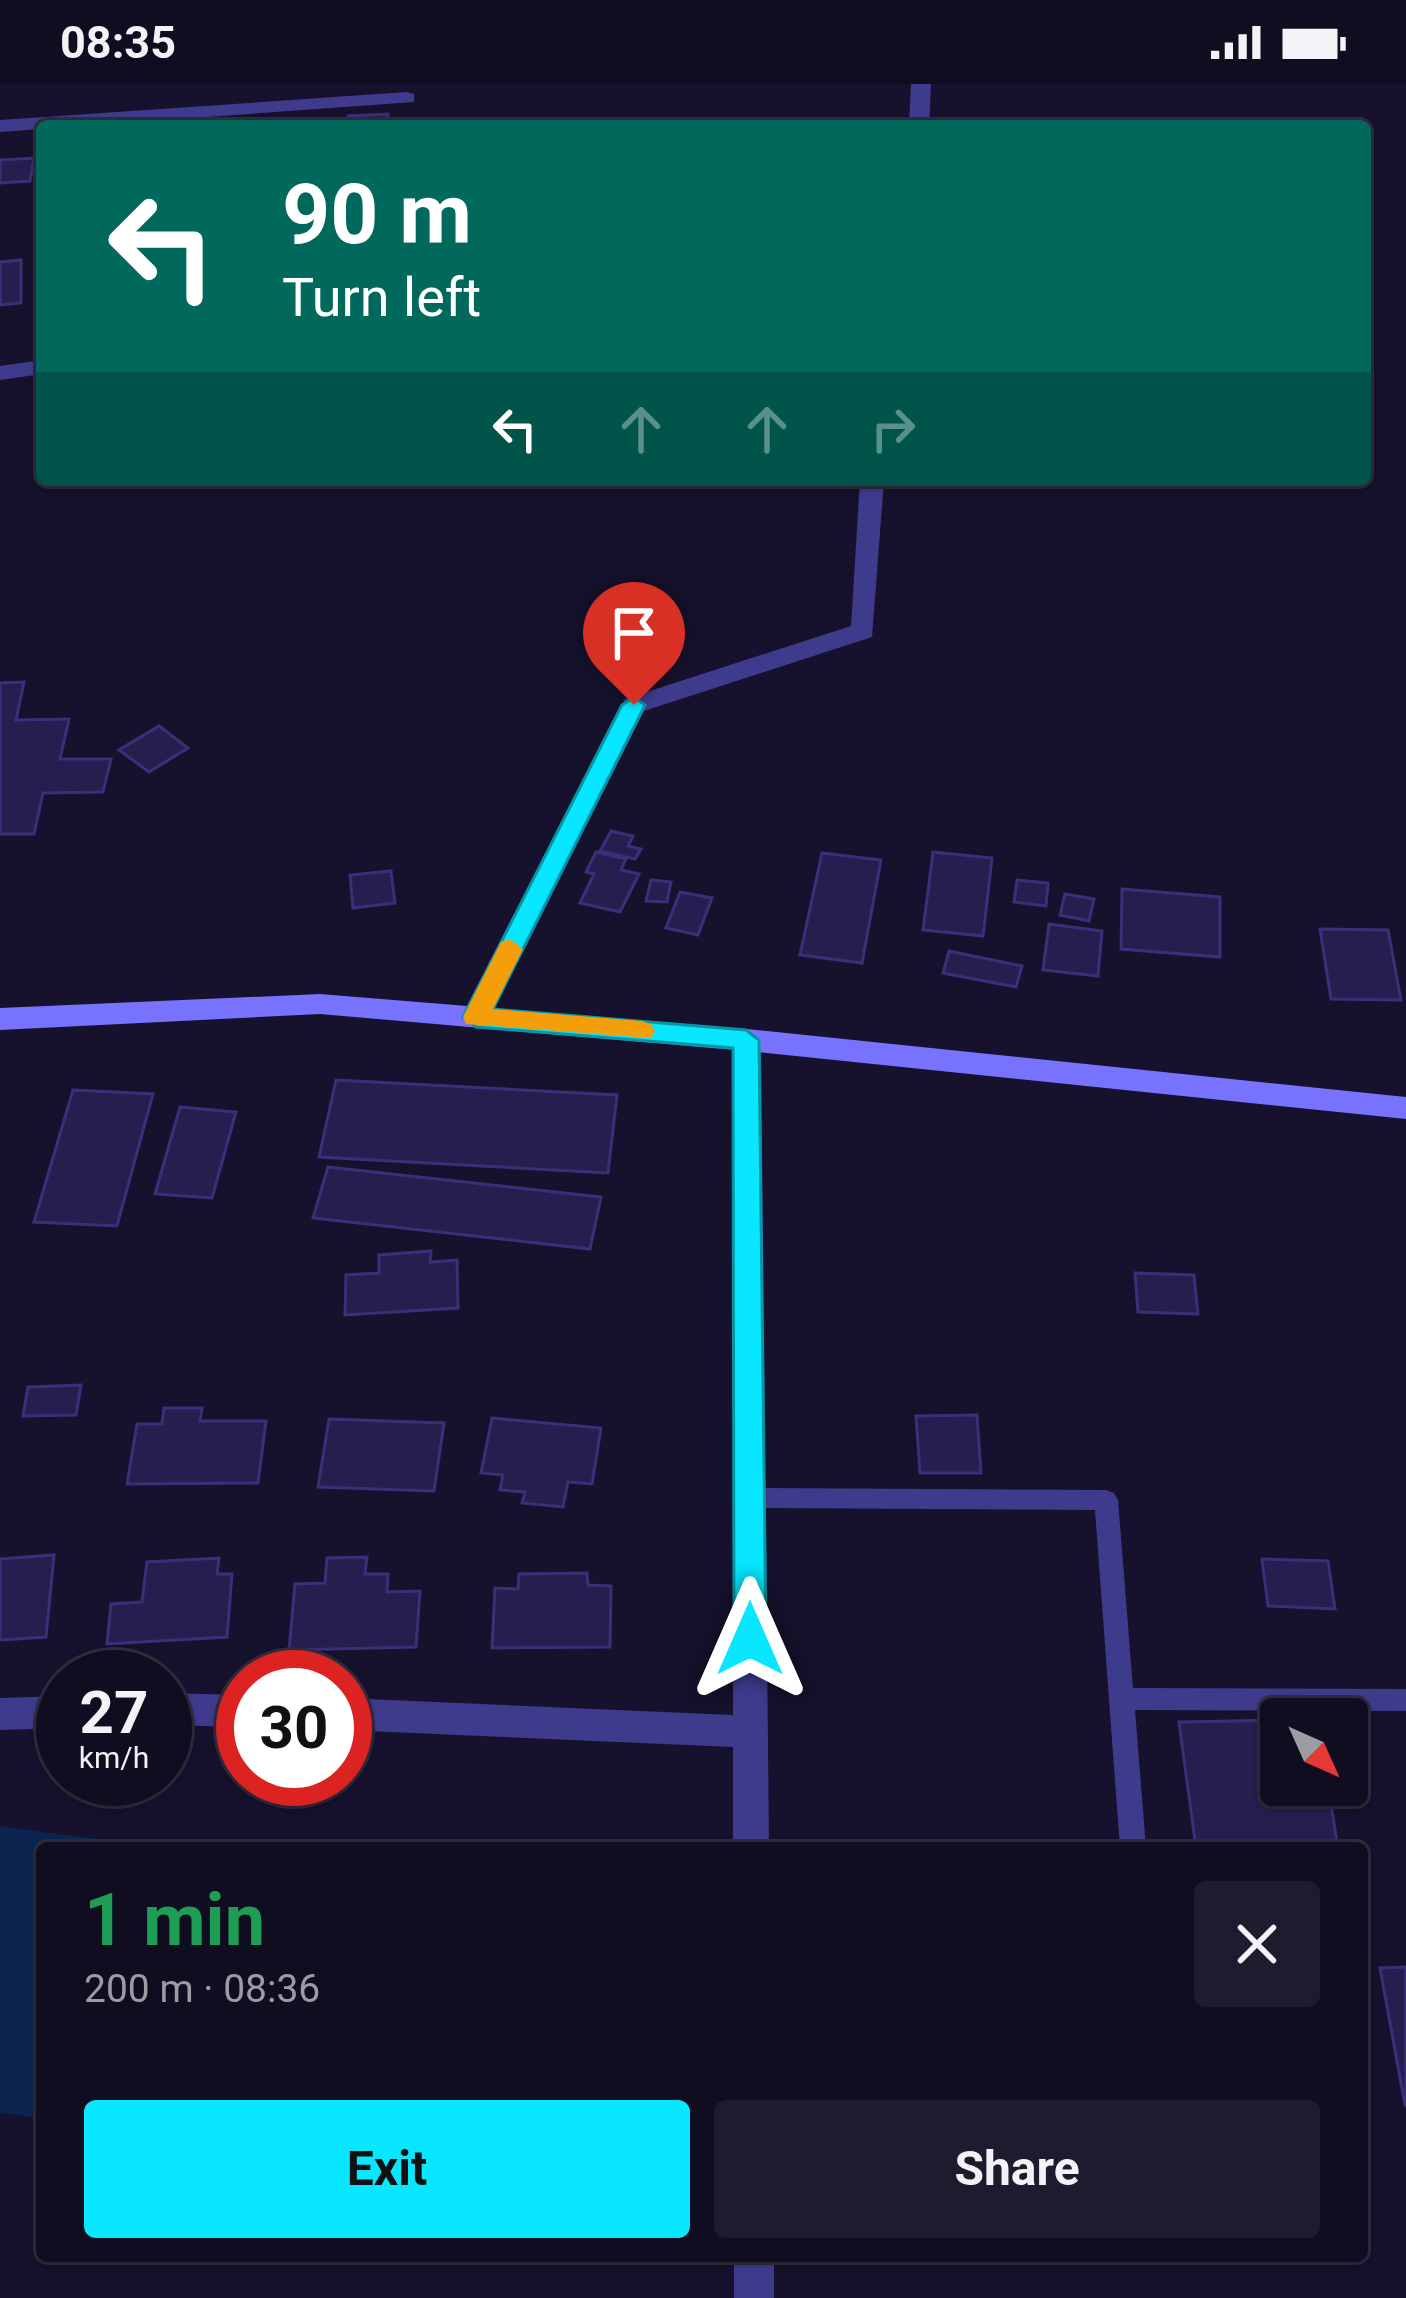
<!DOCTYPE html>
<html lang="en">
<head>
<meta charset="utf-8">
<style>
	body { margin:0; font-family:Roboto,sans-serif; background:#1e1b2e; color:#f1f3f6; height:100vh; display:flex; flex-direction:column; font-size:45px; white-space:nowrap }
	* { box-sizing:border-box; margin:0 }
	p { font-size:39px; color:#9c9ca5 }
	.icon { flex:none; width:66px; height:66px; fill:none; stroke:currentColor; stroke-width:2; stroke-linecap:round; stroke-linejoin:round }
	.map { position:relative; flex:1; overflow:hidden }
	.panel { position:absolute; left:36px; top:1758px; width:1332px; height:420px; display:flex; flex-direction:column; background:#100d21; border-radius:12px; box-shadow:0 3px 9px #0004,0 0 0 3px #302d3f }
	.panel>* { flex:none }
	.banner { position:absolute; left:36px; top:36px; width:1335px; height:366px; border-radius:12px; box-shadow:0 3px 9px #0004,0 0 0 3px #302d3f; background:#00695c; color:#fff; overflow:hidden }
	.needle { width:78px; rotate:135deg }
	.buttons { position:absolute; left:1260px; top:1614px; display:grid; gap:24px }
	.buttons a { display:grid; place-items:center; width:108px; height:108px; border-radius:12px; background:#100d21; box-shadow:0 3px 9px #0004,0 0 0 3px #302d3f; font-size:60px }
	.speed { position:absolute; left:36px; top:1566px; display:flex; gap:24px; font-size:60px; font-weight:700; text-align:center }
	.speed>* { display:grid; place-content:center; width:156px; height:156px; border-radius:50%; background:#100d21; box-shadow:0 3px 9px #0004,0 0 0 3px #302d3f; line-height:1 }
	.speed small { font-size:30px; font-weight:400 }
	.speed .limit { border:18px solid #d22; background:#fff; color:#111 }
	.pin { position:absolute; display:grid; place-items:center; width:102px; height:102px; color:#fff; margin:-123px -51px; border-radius:50% 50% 50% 0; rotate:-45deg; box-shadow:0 0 12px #0007 }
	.pin .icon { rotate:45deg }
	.me { position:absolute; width:132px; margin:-66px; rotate:0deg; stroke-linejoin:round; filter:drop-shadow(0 0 9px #0008) }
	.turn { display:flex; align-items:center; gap:42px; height:252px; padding:0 48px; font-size:54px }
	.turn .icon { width:156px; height:156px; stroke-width:2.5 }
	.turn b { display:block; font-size:84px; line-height:102px }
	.lanes { display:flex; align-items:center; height:114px; padding:0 48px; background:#0003; justify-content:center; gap:60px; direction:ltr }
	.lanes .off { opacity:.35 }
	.round { display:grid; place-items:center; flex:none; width:126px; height:126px; border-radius:12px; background:#1e1b2e }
	.headline { display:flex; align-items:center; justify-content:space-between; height:204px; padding:0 48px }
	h1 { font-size:72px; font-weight:700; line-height:90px; color:#1e9e55 }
	.button { display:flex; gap:24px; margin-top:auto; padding:24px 48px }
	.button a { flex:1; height:138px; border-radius:12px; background:#08e7ff; color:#111; font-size:48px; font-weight:700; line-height:138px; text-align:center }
	.button a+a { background:#1e1b2e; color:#f1f3f6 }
	.status { display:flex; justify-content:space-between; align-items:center; height:84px; padding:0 60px; background:#100d21; direction:ltr }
	.status svg { height:33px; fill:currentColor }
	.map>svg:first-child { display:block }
	.water { fill:#0c2550 }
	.building { fill:#271d4e; stroke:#3d2e7a; stroke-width:3 }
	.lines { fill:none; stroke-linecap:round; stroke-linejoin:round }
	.service { fill:#3e3b8c; fill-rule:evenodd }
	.minor { fill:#3e3b8c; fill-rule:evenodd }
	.secondary { fill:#7773ff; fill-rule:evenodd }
	.route { fill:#08e7ff; stroke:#0596a6; stroke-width:3 }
	.slow { fill:#f59e0b }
</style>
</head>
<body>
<div class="status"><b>08:35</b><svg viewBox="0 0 49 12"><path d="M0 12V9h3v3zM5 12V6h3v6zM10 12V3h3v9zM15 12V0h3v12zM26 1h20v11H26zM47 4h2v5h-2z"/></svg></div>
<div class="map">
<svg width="1406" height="2214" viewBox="0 0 1406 2214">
	<rect width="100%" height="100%" fill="#16112c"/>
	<path class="water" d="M0,1742L161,1764H42V2035L0,2028Z"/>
	<path class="building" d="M388,30V42H349L348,32Z
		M34,74L30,97L0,99V76Z
		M21,176V219L0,221V178Z
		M24,598L16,636L69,635L60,675H111L103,708L43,709L34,750H0V599Z
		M159,642L188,664L149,688L119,666Z
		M611,747L633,752L628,762L641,765L635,775L600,767Z
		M596,768L626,775L621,786L639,790L620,828L580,819L594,790L586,788Z
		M933,768L992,774L983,852L923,846Z
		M822,769L881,776L862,879L800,871Z
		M391,787L395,819L353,824L350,791Z
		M651,796L671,798L667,818L646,817Z
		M1017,796L1048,799L1046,822L1014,818Z
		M1122,805L1220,813V873L1121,865Z
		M680,808L712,814L698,851L666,844Z
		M1065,810L1094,815L1089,837L1060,831Z
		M1049,840L1102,847L1098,892L1043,886Z
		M1320,845L1388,846L1401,916L1331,915Z
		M949,867L1022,882L1016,903L943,889Z
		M336,996L617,1011L608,1089L319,1073Z
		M73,1006L153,1010L117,1142L34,1138Z
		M180,1023L236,1028L212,1114L155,1110Z
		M328,1083L601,1113L590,1165L313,1134Z
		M431,1167L430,1178L457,1176L458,1224L345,1231L346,1191L379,1189V1171Z
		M1135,1189L1194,1191L1198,1230L1138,1228Z
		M81,1301L76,1331L23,1332L28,1303Z
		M164,1324H202L200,1337H266L258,1399L127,1400L137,1340H162Z
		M977,1331L981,1389H920L916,1332Z
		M492,1334L601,1344L592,1400L568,1398L563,1423L522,1419L525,1408L500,1406L503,1391L481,1389Z
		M329,1335L444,1339L434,1407L318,1403Z
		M54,1471L46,1553L0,1556V1475Z
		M367,1473L365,1490H388L387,1508L420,1507L416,1563L289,1566L295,1500L325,1499L327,1474Z
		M219,1474L217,1490H232L227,1553L107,1560L111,1520L142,1518L147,1478Z
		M1262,1475L1328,1477L1335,1525L1268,1522Z
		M587,1489L588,1501L611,1502L610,1563L492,1564L495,1504L518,1505L519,1490Z
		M1281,1636V1701H1328L1338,1764H1196L1179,1638Z
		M1406,1883V2021H1405L1380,1884Z"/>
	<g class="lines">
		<path class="service" d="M750,1404L1106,1406L1114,1409L1118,1416L1133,1604L1406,1605V1627L1135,1626L1146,1764H1120L1095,1426L750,1424L742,1421L738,1414L742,1407Z"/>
		<path class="minor" d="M911,0H931L929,42H909Z
			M407,8L414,10V18L0,48V36Z
			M42,276V290L0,296V282Z
			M860,396H884L872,553L644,627L485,940H465L461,933L625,615L851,542Z
			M747,945L761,956L769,1764H733V1663L345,1646V1614L733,1631V956Z
			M165,1609L243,1611V1643L165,1641Z
			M63,1612V1644L0,1646V1614Z
			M734,2172H774V2214H734Z"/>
		<path class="secondary" d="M320,910L747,945L1406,1013V1035L747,967L320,930L0,946V924Z"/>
	</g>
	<path class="route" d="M634,613L645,621L493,925L746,946L759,956L766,1555L761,1564L750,1569L739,1564L734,1555L733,964L476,943L463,933L622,621Z"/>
	<path class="slow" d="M510,855L523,865L493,925L642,937L651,940L655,947L651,954L466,940L463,933L501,858Z"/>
</svg>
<div class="buttons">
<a><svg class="needle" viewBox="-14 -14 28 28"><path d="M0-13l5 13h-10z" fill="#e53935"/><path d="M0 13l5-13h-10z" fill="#9c9ca5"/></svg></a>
</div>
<div class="speed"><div>27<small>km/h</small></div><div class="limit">30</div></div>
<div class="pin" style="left:634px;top:621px;background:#d93025"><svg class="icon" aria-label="arrive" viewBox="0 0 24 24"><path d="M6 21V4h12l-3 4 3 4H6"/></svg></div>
<svg class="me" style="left:750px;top:1555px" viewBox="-20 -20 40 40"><path d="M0-17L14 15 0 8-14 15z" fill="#08e7ff" stroke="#fff" stroke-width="4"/></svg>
<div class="banner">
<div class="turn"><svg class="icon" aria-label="left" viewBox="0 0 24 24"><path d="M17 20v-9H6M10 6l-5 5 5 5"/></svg><div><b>90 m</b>Turn left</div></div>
<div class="lanes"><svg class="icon" aria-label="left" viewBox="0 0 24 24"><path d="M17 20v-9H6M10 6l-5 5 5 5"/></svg><svg class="icon off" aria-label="ahead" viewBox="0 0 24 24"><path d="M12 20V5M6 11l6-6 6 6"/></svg><svg class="icon off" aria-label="ahead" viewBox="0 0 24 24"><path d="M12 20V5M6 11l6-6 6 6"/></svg><svg class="icon off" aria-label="right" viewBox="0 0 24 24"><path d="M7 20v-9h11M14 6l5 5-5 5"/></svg></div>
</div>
<section class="panel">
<div class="headline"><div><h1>1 min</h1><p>200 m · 08:36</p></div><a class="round"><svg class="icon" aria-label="close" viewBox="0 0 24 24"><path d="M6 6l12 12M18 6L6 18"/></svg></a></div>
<div class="button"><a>Exit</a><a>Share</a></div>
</section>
</div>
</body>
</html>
